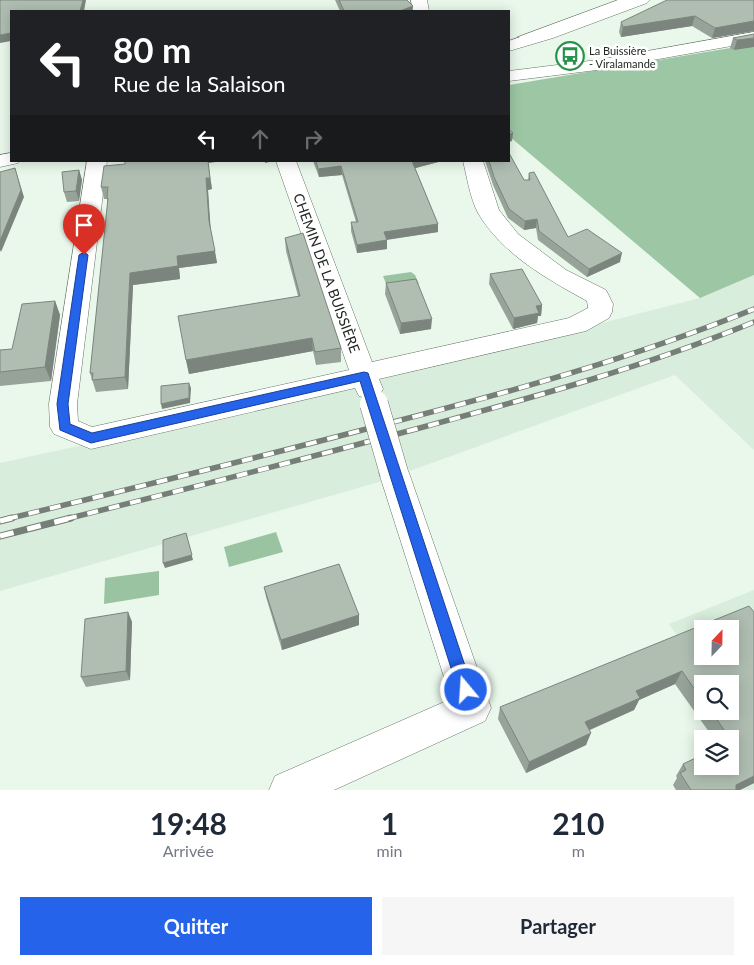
<!DOCTYPE html>
<html lang="fr">
<head>
<meta charset="utf-8">
<style>
	body { margin:0; font-family:Lato,sans-serif; background:#f6f6f7; color:#1f2937; height:100vh; display:flex; flex-direction:column; font-size:19px; white-space:nowrap }
	* { box-sizing:border-box; margin:0 }
	p { font-size:16px; color:#747a83 }
	.icon { flex:none; width:28px; height:28px; fill:none; stroke:currentColor; stroke-width:2; stroke-linecap:round; stroke-linejoin:round }
	.map { position:relative; height:790px; overflow:hidden }
	.panel { display:flex; flex-direction:column; background:#fff; flex:1 }
	.panel>* { flex:none }
	.hud { position:absolute; left:10px; top:10px; width:500px; height:152px; border-radius:0px; box-shadow:0 2px 12px #0003; background:#202124; color:#fff; overflow:hidden }
	.needle { width:32px; rotate:22deg }
	.tools { position:absolute; left:694px; top:620px; display:grid; gap:10px }
	.tools a { display:grid; place-items:center; width:45px; height:45px; border-radius:0px; background:#fff; box-shadow:0 2px 12px #0003; font-size:25px }
	.pin { position:absolute; display:grid; place-items:center; width:42px; height:42px; color:#fff; margin:-51px -21px; border-radius:50% 50% 50% 0; rotate:-45deg; box-shadow:0 0 5px #0007 }
	.pin .icon { rotate:45deg }
	.me { position:absolute; width:55px; margin:-28px; rotate:342deg; stroke-linejoin:round; filter:drop-shadow(0 0 4px #0008) }
	.turn { display:flex; align-items:center; gap:18px; height:105px; padding:0 20px; font-size:22px }
	.turn .icon { width:65px; height:65px; stroke-width:2.5 }
	.turn b { display:block; font-size:35px; line-height:42px }
	.lanes { display:flex; align-items:center; height:48px; padding:0 20px; background:#0003; justify-content:center; gap:25px; direction:ltr }
	.lanes .off { opacity:.35 }
	.eta { display:flex; justify-content:space-evenly; align-items:center; height:85px; text-align:center }
	.eta b { font-size:30px; font-weight:700; line-height:35px }
	.action { display:flex; gap:10px; margin-top:auto; padding:10px 20px }
	.action a { flex:1; height:58px; border-radius:0px; background:#2563eb; color:#fff; font-size:20px; font-weight:700; line-height:58px; text-align:center }
	.action a+a { background:#f6f6f7; color:#1f2937 }
	.map>svg:first-child { display:block }
	.built { fill:#d8eddb; fill-rule:evenodd }
	.forest { fill:#9dc7a4 }
	.water { fill:#9ac4a1 }
	.lines { fill:none; stroke-linecap:round; stroke-linejoin:round }
	.service-casing { stroke:#667367; stroke-width:1 }
	.minor-casing { stroke:#667367; stroke-width:1 }
	.secondary-casing { stroke:#667367; stroke-width:1 }
	.primary-casing { stroke:#667367; stroke-width:1 }
	.service { fill:#fff; fill-rule:evenodd }
	.minor { fill:#fff; fill-rule:evenodd }
	.secondary { fill:#fff; fill-rule:evenodd }
	.primary { fill:#fff; fill-rule:evenodd }
	.rail-far1-casing { stroke:#767f77; stroke-width:5.5 }
	.rail-casing { stroke:#767f77; stroke-width:7 }
	.rail-far1 { stroke:#fff; stroke-width:4; stroke-dasharray:11; stroke-linecap:butt }
	.rail { stroke:#fff; stroke-width:5; stroke-dasharray:14; stroke-linecap:butt }
	.minor-bridge-casing { stroke:#667367; stroke-width:29; stroke-linecap:butt }
	.minor-bridge { stroke:#fff; stroke-width:28 }
	.wall { fill:#97a399; fill-rule:evenodd }
	.shaded-wall { fill:#7b857d }
	.building { fill:#b0beb2; stroke:#7b857d; fill-rule:evenodd }
	.route { fill:#2563eb; stroke:#184099 }
	.labels { text-anchor:middle; dominant-baseline:central; stroke-width:5; stroke-linejoin:round; paint-order:stroke }
	.far-poi-label { font-size:11px; fill:#222722; stroke:#fff; text-anchor:start }
	.street-label { font-size:14px; fill:#222722; stroke:#fff }
</style>
</head>
<body>
<div class="map">
<svg width="754" height="790" viewBox="0 0 754 790">
	<rect width="100%" height="100%" fill="#e9f8eb"/>
	<path class="built" d="M754,275V450L675,375L379,482L0,591V463L347,388L700,298Z
		M754,590V790H700L702,766H730V684H711L669,624ZM702,629H730V656H702Z"/>
	<path class="forest" d="M754,44V275L700,298L509,136V85Z"/>
	<path class="water" d="M411,272L415,275L419,284L387,286L383,276Z
		M276,532L283,552L229,567L224,547Z
		M159,571V595L104,604L105,578Z"/>
	<g class="lines">
		<defs>
			<path id="service" d="M618,0H629L525,39L518,37Z"/>
			<path id="minor" d="M411,0H427L429,11H413Z
				M87,161H107L77,404L78,421L92,427L349,370L276,161H296L372,362L569,318L588,308L587,301C547,279 502,254 478,213C470,198 467,177 463,161H483L499,210L518,234L566,270L606,290L613,304L612,312L609,318L586,331L379,379L383,389L379,396L369,399L359,396L355,388L91,449L54,434L50,427L49,404Z
				M394,461L405,465L409,473L491,708L485,721L334,790H269L275,776L451,699L379,473L383,465Z"/>
			<path id="secondary" d="M627,0H650L647,3L553,38L509,51V41Z"/>
			<path id="primary" d="M754,32V42L597,70L509,81V71L597,60Z
				M11,153V161H20L18,163L0,167V155Z"/>
		</defs>
		<use href="#service" class="service-casing"/>
		<use href="#minor" class="minor-casing"/>
		<use href="#secondary" class="secondary-casing"/>
		<use href="#primary" class="primary-casing"/>
		<use href="#service" class="service"/>
		<use href="#minor" class="minor"/>
		<use href="#secondary" class="secondary"/>
		<use href="#primary" class="primary"/>
		<defs>
			<path id="rail-far1" d="M7,519C130,489 252,459 374,427C503,394 631,359 754,309
				M66,519C183,490 300,460 416,429C531,398 644,367 754,322"/>
			<path id="rail" d="M0,521L12,518
				M0,536L71,518"/>
		</defs>
		<use href="#rail-far1" class="rail-far1-casing"/>
		<use href="#rail" class="rail-casing"/>
		<use href="#rail-far1" class="rail-far1"/>
		<use href="#rail" class="rail"/>
		<defs>
			<path id="minor-bridge" d="M374,404L394,473"/>
		</defs>
		<use href="#minor-bridge" class="minor-bridge-casing"/>
		<use href="#minor-bridge" class="minor-bridge"/>
	</g>
	<path class="wall" d="M335,0H407L413,6L412,11H340Z
		M754,0V31L712,38L692,26L621,37L619,32L621,22Z
		M754,34L734,50L730,48L733,38Z
		M125,161H216L208,163L212,189L208,190L210,229L217,263L179,268L180,279L133,285L128,389L96,392L90,373L108,203L107,199H104L101,187L125,164Z
		M313,161H442L415,168L438,224V232L387,240V249L357,253L351,231V222H356L342,175L319,177Z
		M485,161H509L524,180H528L529,173L568,237L620,262L587,277L538,240L536,228L524,230L508,218L493,185Z
		M79,170L82,180L79,201L67,202L64,192Z
		M285,238L341,348V362L316,365L313,351L189,374L186,360L298,296L286,251Z
		M490,274L542,305L541,316H538L537,323L513,329L489,284Z
		M386,283L431,329L400,334L385,294Z
		M55,301L60,315L51,381L0,386V350L12,349Z
		M264,587L359,615V625L282,650L266,597Z
		M128,612L132,622L130,680L86,687L81,677Z
		M754,612V783L740,790H676L673,785L677,778L676,776L683,764L730,766V739H714L675,684L639,700L634,710L590,730L586,745L526,773L498,719L500,707ZM702,684L730,711H702Z"/>
	<path class="shaded-wall" d="M83,0H86L84,11H80Z
		M413,6L412,11H400Z
		M695,16L692,26L621,37L623,27Z
		M754,21V31L712,38L715,28Z
		M11,33V41L0,43V35Z
		M754,38V47L734,50L737,40Z
		M513,133L512,141L509,142V134Z
		M208,161L216,162L208,163L212,189L208,190L211,233L209,221L206,178Z
		M265,161H274L265,163Z
		M412,161H442L412,169Z
		M341,166L342,175L319,177L318,169Z
		M15,168L24,197L1,252L0,250V241Z
		M79,170L82,180L79,201L76,191Z
		M537,219L536,228L524,230L525,221Z
		M438,224V232L384,240V232Z
		M387,240V249L357,253V245Z
		M215,251L217,263L179,268L180,279L133,285L128,389L125,377L130,273L177,256Z
		M622,253L620,262L587,277L589,269Z
		M55,301L60,315L51,381L45,367Z
		M542,305L541,316H538L537,323L513,329L514,318L536,306Z
		M432,319L431,329L400,334L401,323Z
		M312,338L313,351L189,374L186,360Z
		M189,383L191,388L190,403L162,409L161,404Z
		M186,533L193,560L165,568L163,563Z
		M128,612L132,622L130,680L126,671Z
		M359,615V625L282,650L281,640Z
		M682,671L675,684L639,700L634,710L580,734L585,722L636,691Z
		M591,733L586,745L526,773L529,762Z
		M754,776V783L740,790H732L736,785Z"/>
	<path class="building" d="M0,0H83L80,11H11V33L0,35Z
		M339,0H407L413,6L400,11H344Z
		M667,0H754V21L715,28L695,16L623,27L621,22Z
		M754,34V38L737,40L733,38Z
		M509,129L513,133L509,134Z
		M509,153L524,180H530L529,173L534,172L568,237L587,229L622,253L589,269L539,231L537,219L525,221L509,209L494,177L489,161H509Z
		M125,161H208L210,178H206L209,221L215,251L177,256L178,266L130,273L125,377L92,380L93,373H90L108,198H107L108,187H101L104,166L125,164Z
		M316,161H412L438,224L384,232L387,240L357,245L351,222H358L341,166L318,169Z
		M15,168L21,190L0,241V172Z
		M79,170L76,191L64,192L62,172Z
		M303,233L341,348L315,352L312,338L186,360L178,316L300,296L285,238Z
		M522,269L542,305L536,306L539,313L514,318L490,274Z
		M416,279L432,319L401,323L386,283Z
		M55,301L45,367L0,372V350L12,349L22,304Z
		M189,383V398L161,404V386Z
		M186,533L192,555L163,563V540Z
		M339,564L359,615L281,640L264,587Z
		M749,606L754,612V776L736,785V790H691L680,773L686,770L683,764L702,755V766H730V741L731,740L711,711H730V684H702V700L682,671L636,691L640,698L585,722L591,733L529,762L500,707ZM702,629H730V656H702Z
		M128,612L126,671L81,677L85,619Z"/>
	<path class="route" d="M84,252L88,255L68,404L70,424L92,433L364,372L368,373L473,690L471,695L466,697L460,695L458,690L360,381L91,443L60,430L57,404L79,255Z"/>
	<defs>
		<symbol id="bus-ring" viewBox="-11 -11 22 22"><circle r="9.5" fill="#fff" stroke="#289249" stroke-width="1.5"/><path d="M-5-6H5V4H4V6H2V4H-2V6H-4V4H-5ZM-3.5-4V0h7V-4ZM-3.5 1.2v1.5H-2V1.2ZM2 1.2v1.5H3.5V1.2Z" fill="#289249"/></symbol>
	</defs>
	<g fill-rule="evenodd">
		<use href="#bus-ring" x="554" y="40" width="32" height="32"/>
	</g>
	<g class="labels">
		<g class="far-poi-label">
			<text x="589" y="50">La Buissière<tspan x="589" dy="13">- Viralamande</tspan></text>
		</g>
		<g class="street-label">
			<text transform="translate(327 273) rotate(70)">CHEMIN DE LA BUISSIÈRE</text>
		</g>
	</g>
</svg>
<div class="tools">
<a><svg class="needle" viewBox="-14 -14 28 28"><path d="M0-13l5 13h-10z" fill="#e53935"/><path d="M0 13l5-13h-10z" fill="#747a83"/></svg></a>
<a><svg class="icon" aria-label="search" viewBox="0 0 24 24"><circle cx="10" cy="10" r="6"/><path d="M15 15l6 6"/></svg></a>
<a><svg class="icon" aria-label="layers" viewBox="0 0 24 24"><path d="M12 4l9 5-9 5-9-5zM3 14l9 5 9-5"/></svg></a>
</div>
<div class="pin" style="left:84px;top:255px;background:#d93025"><svg class="icon" aria-label="arrive" viewBox="0 0 24 24"><path d="M6 21V4h12l-3 4 3 4H6"/></svg></div>
<svg class="me" style="left:466px;top:690px" viewBox="-20 -20 40 40"><circle r="17" fill="#2563eb" stroke="#fff" stroke-width="3"/><path d="M0-11L8 9 0 5-8 9z" fill="#fff"/></svg>
<div class="hud">
<div class="turn"><svg class="icon" aria-label="left" viewBox="0 0 24 24"><path d="M17 20v-9H6M10 6l-5 5 5 5"/></svg><div><b>80 m</b>Rue de la Salaison</div></div>
<div class="lanes"><svg class="icon" aria-label="left" viewBox="0 0 24 24"><path d="M17 20v-9H6M10 6l-5 5 5 5"/></svg><svg class="icon off" aria-label="ahead" viewBox="0 0 24 24"><path d="M12 20V5M6 11l6-6 6 6"/></svg><svg class="icon off" aria-label="right" viewBox="0 0 24 24"><path d="M7 20v-9h11M14 6l5 5-5 5"/></svg></div>
</div>
</div>
<section class="panel">
<div class="eta">
<div><b>19:48</b><p>Arrivée</p></div>
<div><b>1</b><p>min</p></div>
<div><b>210</b><p>m</p></div>
</div>
<div class="action"><a>Quitter</a><a>Partager</a></div>
</section>
</body>
</html>
